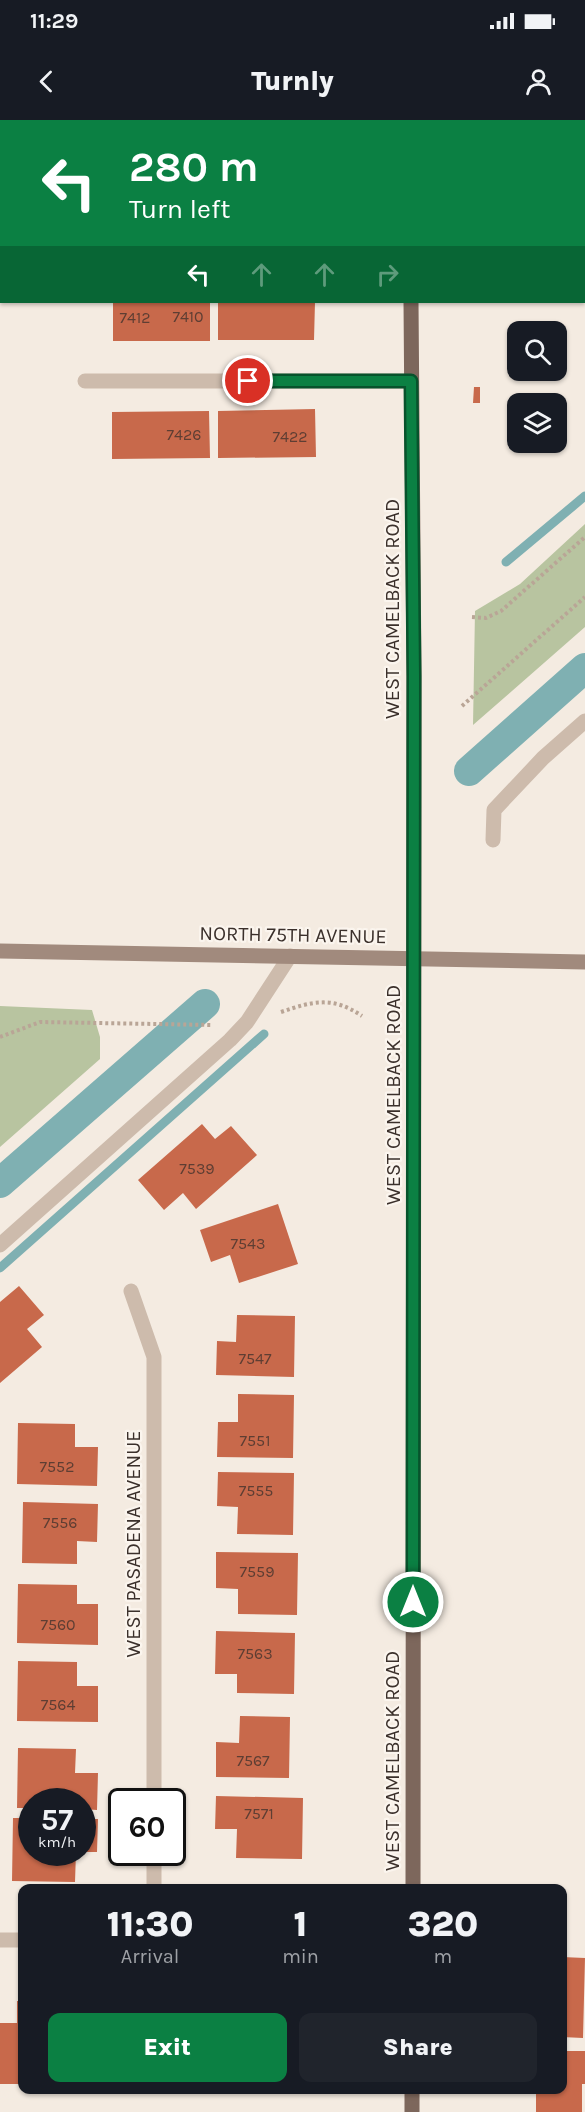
<!DOCTYPE html>
<html lang="en">
<head>
<meta charset="utf-8">
<style>
	body { margin:0; font-family:Karla,sans-serif; background:#20242c; color:#f1f3f6; height:100vh; display:flex; flex-direction:column; font-size:22px; white-space:nowrap }
	* { box-sizing:border-box; margin:0 }
	p { font-size:20px; color:#9ea1a6 }
	.icon { flex:none; width:33px; height:33px; fill:none; stroke:currentColor; stroke-width:2; stroke-linecap:round; stroke-linejoin:round }
	.map { position:relative; flex:1; overflow:hidden }
	.side { position:absolute; left:18px; top:1764px; width:549px; height:210px; display:flex; flex-direction:column; background:#171b24; border-radius:12px; box-shadow:0 2px 4px #0004 }
	.side>* { flex:none }
	.top-card { position:absolute; left:0px; top:0px; width:585px; height:183px; box-shadow:0 2px 4px #0004; background:#0b8043; color:#fff; overflow:hidden }
	.tools { position:absolute; left:507px; top:201px; display:grid; gap:12px }
	.tools a { display:grid; place-items:center; width:60px; height:60px; border-radius:12px; background:#171b24; box-shadow:0 2px 4px #0004; font-size:30px }
	.speed { position:absolute; left:18px; top:1668px; display:flex; gap:12px; font-size:30px; font-weight:700; text-align:center }
	.speed>* { display:grid; place-content:center; width:78px; height:78px; border-radius:50%; background:#171b24; box-shadow:0 2px 4px #0004; line-height:1 }
	.speed small { font-size:15px; font-weight:400 }
	.speed .limit { border:3px solid #111; border-radius:9px; background:#fff; color:#111 }
	.pin { position:absolute; display:grid; place-items:center; width:51px; height:51px; color:#fff; margin:-26px; border:3px solid #fff; border-radius:50%; box-shadow:0 2px 6px #0007 }
	.me { position:absolute; width:66px; margin:-33px; rotate:0deg; stroke-linejoin:round; filter:drop-shadow(0 0 4px #0008) }
	.turn { display:flex; align-items:center; gap:21px; height:126px; padding:0 30px; font-size:27px }
	.turn .icon { width:78px; height:78px; stroke-width:2.5 }
	.turn b { display:block; font-size:42px; line-height:51px }
	.lanes { display:flex; align-items:center; height:57px; padding:0 30px; background:#0003; justify-content:center; gap:30px; direction:ltr }
	.lanes .off { opacity:.35 }
	.eta { display:flex; justify-content:space-evenly; align-items:center; height:102px; text-align:center }
	.eta b { font-size:36px; font-weight:800; line-height:42px }
	.button { display:flex; gap:12px; margin-top:auto; padding:12px 30px }
	.button a { flex:1; height:69px; border-radius:12px; background:#0b8043; color:#fff; font-size:24px; font-weight:800; line-height:69px; text-align:center }
	.button a+a { background:#20242c; color:#f1f3f6 }
	.status { display:flex; justify-content:space-between; align-items:center; height:42px; padding:0 30px; background:#171b24; direction:ltr }
	.status svg { height:16px; fill:currentColor }
	header { display:flex; justify-content:space-between; align-items:center; height:78px; padding:0 30px; background:#171b24; font-size:27px; font-weight:800 }
	.map>svg:first-child { display:block }
	.green { fill:#b8c4a0 }
	.lines { fill:none; stroke-linecap:round; stroke-linejoin:round }
	.stream { stroke:#7fb0b2; stroke-width:9 }
	.canal { stroke:#7fb0b2; stroke-width:30 }
	.building { fill:#c8694b }
	.path { stroke:#b9a596; stroke-width:4; stroke-dasharray:3 3; stroke-linecap:butt }
	.lane { stroke:#cdbbac; stroke-width:15 }
	.street { stroke:#cdbbac; stroke-width:15 }
	.secondary { stroke:#a18a7d; stroke-width:15 }
	.primary { stroke:#7d675c; stroke-width:15 }
	.route-casing { stroke:#07532c; stroke-width:15 }
	.route { stroke:#0b8043; stroke-width:10 }
	.labels { text-anchor:middle; dominant-baseline:central; stroke-width:4.5; stroke-linejoin:round; paint-order:stroke }
	.number-label { font-size:16px; fill:#5e3e33 }
	.street-label { font-size:20px; fill:#3b302b; stroke:#fbf5ee }
</style>
</head>
<body>
<div class="status"><b>11:29</b><svg viewBox="0 0 49 12"><path d="M0 12V9h3v3zM5 12V6h3v6zM10 12V3h3v9zM15 12V0h3v12zM26 1h20v11H26zM47 4h2v5h-2z"/></svg></div>
<header><svg class="icon" aria-label="back" viewBox="0 0 24 24"><path d="M15 5l-7 7 7 7"/></svg>Turnly<svg class="icon" aria-label="person" viewBox="0 0 24 24"><circle cx="12" cy="8" r="4"/><path d="M4 21q1-7 8-7t8 7"/></svg></header>
<div class="map">
<svg width="585" height="1992" viewBox="0 0 585 1992">
	<rect width="100%" height="100%" fill="#f4ebe1"/>
	<path class="green" d="M585,404V507L473,605L475,491L520,464Z
		M0,886L92,890L100,917V939L0,1027Z"/>
	<g class="lines">
		<path class="stream" d="M506,442L585,376
			M0,1148L264,914"/>
		<path class="canal" d="M469,651L585,548
			M0,1063L205,884"/>
	</g>
	<path class="building" d="M113,182H210V221H113Z
		M218,182H315L314,220H218Z
		M474,267H480V283H473Z
		M315,289L316,337L218,338V291Z
		M209,291L210,338L112,339V292Z
		M202,1004L215,1019L231,1006L257,1035L196,1089L183,1073L164,1090L138,1060Z
		M278,1084L298,1144L239,1163L230,1135L211,1142L200,1110Z
		M19,1166L44,1195L27,1209L42,1227L0,1263V1182Z
		M237,1195L295,1196L294,1257L216,1255L217,1221L236,1222Z
		M238,1274L294,1275L293,1338L217,1337L218,1302H238Z
		M18,1303L75,1304V1327H98L97,1366L17,1364Z
		M218,1352L294,1353L293,1415L237,1414L238,1387L217,1386Z
		M23,1382L98,1384L97,1422L77,1421V1444L22,1443Z
		M216,1432L298,1433L297,1495L238,1494V1469L216,1468Z
		M18,1464L77,1465V1484H98V1525L17,1523Z
		M216,1511L295,1513L294,1574L237,1573V1554H215Z
		M18,1541L77,1542V1566H98V1602L17,1601Z
		M240,1596L290,1597L289,1658L216,1657V1622L239,1623Z
		M18,1628L76,1629L75,1653H98L97,1690L82,1689V1682H32V1688H17Z
		M216,1676L303,1678L302,1739L236,1738L237,1709H215Z
		M13,1698H32V1732H76L75,1762L12,1761Z
		M82,1699H98L97,1732H82Z
		M562,1837L585,1838L583,1918L562,1917Z
		M17,1881H22V1964H0V1903H17Z
		M562,1931H585V1964H582V1992H536V1970H562Z
		M71,1970H134V1974L71,1973Z"/>
	<g class="lines">
		<path class="path" d="M472,497L486,498L501,491L585,417
			M462,586L585,477
			M281,892C313,881 333,876 362,896
			M0,917L40,902L213,905"/>
		<path class="lane" d="M85,261H411
			M493,720L494,690L543,638L585,601
			M0,1125L230,920L247,902L290,836"/>
		<path class="street" d="M131,1171L154,1237V1682
			M154,1768V1732
			M0,1820H22"/>
		<path class="secondary" d="M0,831L585,842"/>
		<path class="primary" d="M409,0V2
			M411,182L414,556L413,1768
			M412,1992V1970"/>
	</g>
	<g class="lines">
		<defs>
			<path id="route" d="M248,261H411L414,556L413,1482"/>
		</defs>
		<use href="#route" class="route-casing"/>
		<use href="#route" class="route"/>
	</g>
	<g class="labels">
		<g class="number-label">
			<text x="188" y="196">7410</text>
			<text x="135" y="197">7412</text>
			<text x="184" y="314">7426</text>
			<text x="290" y="316">7422</text>
			<text x="197" y="1048">7539</text>
			<text x="248" y="1123">7543</text>
			<text x="255" y="1238">7547</text>
			<text x="255" y="1320">7551</text>
			<text x="57" y="1346">7552</text>
			<text x="256" y="1370">7555</text>
			<text x="60" y="1402">7556</text>
			<text x="257" y="1451">7559</text>
			<text x="58" y="1504">7560</text>
			<text x="255" y="1533">7563</text>
			<text x="58" y="1584">7564</text>
			<text x="253" y="1640">7567</text>
			<text x="259" y="1693">7571</text>
		</g>
		<g class="street-label">
			<text transform="translate(392 489) rotate(-90)">WEST CAMELBACK ROAD</text>
			<text transform="translate(293 815) rotate(1)">NORTH 75TH AVENUE</text>
			<text transform="translate(393 975) rotate(-90)">WEST CAMELBACK ROAD</text>
			<text transform="translate(133 1424) rotate(-90)">WEST PASADENA AVENUE</text>
			<text transform="translate(392 1641) rotate(-90)">WEST CAMELBACK ROAD</text>
		</g>
	</g>
</svg>
<div class="tools">
<a><svg class="icon" aria-label="search" viewBox="0 0 24 24"><circle cx="10" cy="10" r="6"/><path d="M15 15l6 6"/></svg></a>
<a><svg class="icon" aria-label="layers" viewBox="0 0 24 24"><path d="M12 4l9 5-9 5-9-5zM3 14l9 5 9-5"/></svg></a>
</div>
<div class="speed"><div>57<small>km/h</small></div><div class="limit">60</div></div>
<div class="pin" style="left:248px;top:261px;background:#d93025"><svg class="icon" aria-label="arrive" viewBox="0 0 24 24"><path d="M6 21V4h12l-3 4 3 4H6"/></svg></div>
<svg class="me" style="left:413px;top:1482px" viewBox="-20 -20 40 40"><circle r="17" fill="#0b8043" stroke="#fff" stroke-width="3"/><path d="M0-11L8 9 0 5-8 9z" fill="#fff"/></svg>
<div class="top-card">
<div class="turn"><svg class="icon" aria-label="left" viewBox="0 0 24 24"><path d="M17 20v-9H6M10 6l-5 5 5 5"/></svg><div><b>280 m</b>Turn left</div></div>
<div class="lanes"><svg class="icon" aria-label="left" viewBox="0 0 24 24"><path d="M17 20v-9H6M10 6l-5 5 5 5"/></svg><svg class="icon off" aria-label="ahead" viewBox="0 0 24 24"><path d="M12 20V5M6 11l6-6 6 6"/></svg><svg class="icon off" aria-label="ahead" viewBox="0 0 24 24"><path d="M12 20V5M6 11l6-6 6 6"/></svg><svg class="icon off" aria-label="right" viewBox="0 0 24 24"><path d="M7 20v-9h11M14 6l5 5-5 5"/></svg></div>
</div>
<section class="side">
<div class="eta">
<div><b>11:30</b><p>Arrival</p></div>
<div><b>1</b><p>min</p></div>
<div><b>320</b><p>m</p></div>
</div>
<div class="button"><a>Exit</a><a>Share</a></div>
</section>
</div>
</body>
</html>
